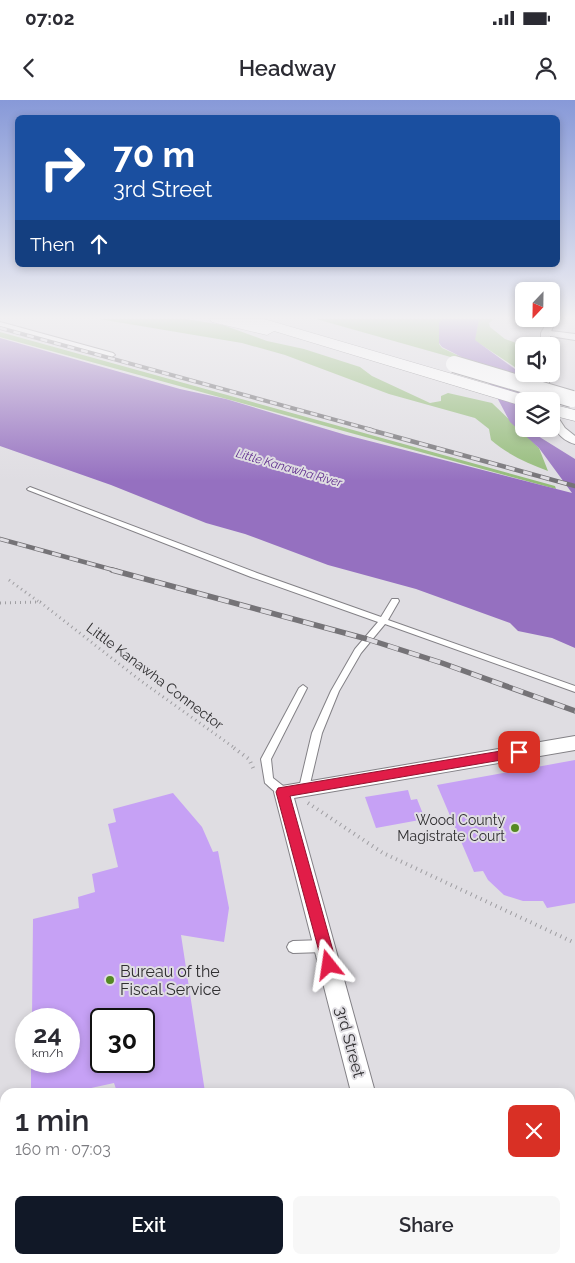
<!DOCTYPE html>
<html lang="en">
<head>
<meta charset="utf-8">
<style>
	body { margin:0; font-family:Raleway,sans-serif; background:#f7f7f7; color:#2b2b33; height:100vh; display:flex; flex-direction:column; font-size:19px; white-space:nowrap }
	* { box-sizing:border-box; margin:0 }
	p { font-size:16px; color:#7c7c81 }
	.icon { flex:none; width:28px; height:28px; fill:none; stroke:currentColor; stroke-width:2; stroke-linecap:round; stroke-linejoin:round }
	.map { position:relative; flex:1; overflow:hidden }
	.side { position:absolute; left:0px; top:988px; width:575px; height:176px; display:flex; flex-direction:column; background:#fff; border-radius:15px 15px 0 0; box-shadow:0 2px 8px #0003 }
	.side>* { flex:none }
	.hud { position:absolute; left:15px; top:15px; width:545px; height:152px; border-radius:8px; box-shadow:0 2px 8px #0003; background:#1a4fa0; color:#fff; overflow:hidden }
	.needle { width:32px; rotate:202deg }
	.buttons { position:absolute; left:515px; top:182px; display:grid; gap:10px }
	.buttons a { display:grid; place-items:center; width:45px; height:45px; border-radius:8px; background:#fff; box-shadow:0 2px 8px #0003; font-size:25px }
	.speed { position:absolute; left:15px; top:908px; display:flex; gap:10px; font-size:25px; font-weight:700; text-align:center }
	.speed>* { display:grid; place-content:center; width:65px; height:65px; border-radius:50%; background:#fff; box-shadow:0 2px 8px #0003; line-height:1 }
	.speed small { font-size:12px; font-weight:400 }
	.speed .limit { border:2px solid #111; border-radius:8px; background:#fff; color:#111 }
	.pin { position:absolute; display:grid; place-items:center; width:42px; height:42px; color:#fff; margin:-21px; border-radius:10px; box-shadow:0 2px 8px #0006 }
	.me { position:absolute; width:55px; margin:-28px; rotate:345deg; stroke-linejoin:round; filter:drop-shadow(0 0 4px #0008) }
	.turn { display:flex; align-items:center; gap:18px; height:105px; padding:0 15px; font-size:22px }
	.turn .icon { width:65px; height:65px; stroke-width:2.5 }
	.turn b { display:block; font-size:35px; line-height:42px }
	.then { display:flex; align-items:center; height:48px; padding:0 15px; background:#0003; gap:10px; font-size:19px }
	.round { display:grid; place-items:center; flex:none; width:52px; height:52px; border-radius:8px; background:#f7f7f7 }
	.headline { display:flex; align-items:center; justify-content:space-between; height:85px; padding:0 15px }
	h1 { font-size:30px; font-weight:600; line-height:38px }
	.cta { display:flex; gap:10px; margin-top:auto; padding:10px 15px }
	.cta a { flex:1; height:58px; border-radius:8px; background:#111827; color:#fff; font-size:20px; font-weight:600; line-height:58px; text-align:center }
	.cta a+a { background:#f7f7f7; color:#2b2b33 }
	.status { display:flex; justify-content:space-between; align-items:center; height:35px; padding:0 25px; background:#fff; direction:ltr }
	.status svg { height:14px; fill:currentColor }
	header { display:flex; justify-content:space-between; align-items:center; height:65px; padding:0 15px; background:#fff; font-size:22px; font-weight:600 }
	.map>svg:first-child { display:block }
	.green { fill:#93bb78 }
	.water { fill:#9570c0 }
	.building { fill:#c6a1f5; fill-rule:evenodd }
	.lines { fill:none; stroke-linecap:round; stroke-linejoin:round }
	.service-casing { stroke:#838186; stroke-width:2 }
	.minor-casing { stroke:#838186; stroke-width:2 }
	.motorway-casing { stroke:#838186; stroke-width:1 }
	.path-far1 { stroke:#9f9ea2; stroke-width:3; stroke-dasharray:1 4; stroke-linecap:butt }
	.path { stroke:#9f9ea2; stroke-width:4; stroke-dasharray:1 4.5; stroke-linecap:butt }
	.service { fill:#fff; fill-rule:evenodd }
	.minor { fill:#fff; fill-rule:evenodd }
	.motorway { fill:#fff; fill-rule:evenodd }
	.rail-far2-casing { stroke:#757377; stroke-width:4 }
	.rail-far1-casing { stroke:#757377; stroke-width:4.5 }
	.rail-casing { stroke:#757377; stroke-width:5.5 }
	.rail-far2 { stroke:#dfdde2; stroke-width:2.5; stroke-dasharray:7; stroke-linecap:butt }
	.rail-far1 { stroke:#dfdde2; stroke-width:3; stroke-dasharray:9; stroke-linecap:butt }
	.rail { stroke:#dfdde2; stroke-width:4; stroke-dasharray:11; stroke-linecap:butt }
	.motorway-bridge-casing { stroke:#838186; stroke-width:18; stroke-linecap:butt }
	.motorway-bridge { stroke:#fff; stroke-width:16 }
	.route { fill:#e11d48; stroke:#92132f }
	.poi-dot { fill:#548922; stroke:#dfdde2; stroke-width:2 }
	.labels { text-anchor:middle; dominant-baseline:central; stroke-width:4; stroke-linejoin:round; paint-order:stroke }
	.far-water-label { font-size:12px; font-style:italic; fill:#5f2d8e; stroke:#dfdde2 }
	.street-label { font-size:14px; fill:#302f31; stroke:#dfdde2 }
	.poi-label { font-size:14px; fill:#302f31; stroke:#dfdde2; text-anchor:end }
	.near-poi-label { font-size:16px; fill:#302f31; stroke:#dfdde2; text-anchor:start }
	.near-street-label { font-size:16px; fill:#302f31; stroke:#dfdde2 }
</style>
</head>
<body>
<div class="status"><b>07:02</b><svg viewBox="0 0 49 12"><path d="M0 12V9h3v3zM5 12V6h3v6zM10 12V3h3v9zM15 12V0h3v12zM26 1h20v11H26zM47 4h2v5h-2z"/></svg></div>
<header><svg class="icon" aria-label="back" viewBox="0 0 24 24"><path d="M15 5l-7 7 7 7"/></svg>Headway<svg class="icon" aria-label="person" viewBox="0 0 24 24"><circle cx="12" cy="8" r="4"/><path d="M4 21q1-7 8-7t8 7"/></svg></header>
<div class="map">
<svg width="575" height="1163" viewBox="0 0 575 1163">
	<rect width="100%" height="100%" fill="#dfdde2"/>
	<path class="green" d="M99,219H186L223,225L267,241L304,249L360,267L372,276L430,303L441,301V296L448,293L492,303L539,348L548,371C528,363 508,355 491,340L489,329L475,318L389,294L285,255L242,243Z
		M316,219H442L439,223V244L442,248L479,265Z
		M479,219H494L489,223L490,227L505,239L525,246L524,273L474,240Z
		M0,232L555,386L556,389L0,237Z"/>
	<path class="water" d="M442,219H479L475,240L519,272L529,275L531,301H524V329H536L538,336L575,359V548L552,538L518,531L510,523L416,489L328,465L245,434L206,423L111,385L0,346V238L180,289L226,299L346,335L572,393L539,348L510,322L481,267L442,247L439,243V223Z"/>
	<path class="building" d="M575,660V803L547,808L543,801H523L504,795L488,780L483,771L474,772L437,685Z
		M408,690L411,700L417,699L425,719L376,728L365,697Z
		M173,693L202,727L213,752L218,751L229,808L224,842L181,835L205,992H117L114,983L73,992H31V961H69V919H32L33,819L79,808L78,797L95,792L92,774L118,767L108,724L116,722L113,709ZM101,919H144V961H101Z"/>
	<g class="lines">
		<defs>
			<path id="service" d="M30,387L257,473L381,517L392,499H398L399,501L388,520L575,586V592L385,524L361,553L339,591L322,633L309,688L308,691L304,692L300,691L299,688L312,633L331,591L355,549L378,522L251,477L28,390L27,389Z
				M303,585L307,588L271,659L273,678L287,689L288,692L287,695C278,697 271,688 265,683L261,659L299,588Z
				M324,840L328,842L330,846L328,850L324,852L293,853L289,851L287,847L289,843L293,841Z"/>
			<path id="minor" d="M549,219H557L551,231L575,234V240L550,236L549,246H541V233Z
				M0,222L113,253L115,255L110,258L0,228Z
				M539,274H549V291L552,301L551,302L542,301L539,291Z
				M551,312L555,313L565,328L575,336V344C560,340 551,327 551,312Z
				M575,636V650L294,698L375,992H351L274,692L276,687Z
				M575,1022V1048L570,1049V1023Z
				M88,1159H130L129,1163H86Z
				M394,1159H422L423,1163H395Z"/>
			<path id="motorway" d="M210,219H264L531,297L534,301H524V306L519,305L274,231L267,235L212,222Z
				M551,304L575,310V321L551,315Z"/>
		</defs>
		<use href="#service" class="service-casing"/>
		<use href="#minor" class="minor-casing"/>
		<use href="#motorway" class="motorway-casing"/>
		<path class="path-far1" d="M9,480L39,502
			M0,503L40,502L141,581L236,649"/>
		<path class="path" d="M234,648L249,659L254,670
			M308,703L383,753L575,843"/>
		<use href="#service" class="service"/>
		<use href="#minor" class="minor"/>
		<use href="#motorway" class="motorway"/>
		<defs>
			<path id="rail-far2" d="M0,228L372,330"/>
			<path id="rail-far1" d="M367,329L575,386
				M0,439L117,471"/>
			<path id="rail" d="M112,470L367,539L442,563L575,611"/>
		</defs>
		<use href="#rail-far2" class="rail-far2-casing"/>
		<use href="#rail-far1" class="rail-far1-casing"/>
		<use href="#rail" class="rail-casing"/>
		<use href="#rail-far2" class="rail-far2"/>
		<use href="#rail-far1" class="rail-far1"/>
		<use href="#rail" class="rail"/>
		<defs>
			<path id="motorway-bridge" d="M454,264L572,299"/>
		</defs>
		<use href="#motorway-bridge" class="motorway-bridge-casing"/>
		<use href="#motorway-bridge" class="motorway-bridge"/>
	</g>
	<linearGradient id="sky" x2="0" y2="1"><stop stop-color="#8799d8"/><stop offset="0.57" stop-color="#f1f0f2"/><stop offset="1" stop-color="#f1f0f2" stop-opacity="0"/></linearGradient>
	<rect width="575" height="381" fill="url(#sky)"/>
	<path class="route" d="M519,648L524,649L526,652L524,656L519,657L290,696L337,865L334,870L329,872L324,870L276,692L278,688Z"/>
	<g class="poi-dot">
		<circle cx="515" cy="728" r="5"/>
		<circle cx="110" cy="880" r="5"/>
	</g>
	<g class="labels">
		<g class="far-water-label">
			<text transform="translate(289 368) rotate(16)">Little Kanawha River</text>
		</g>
		<g class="street-label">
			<text transform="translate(155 576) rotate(37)">Little Kanawha Connector</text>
		</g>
		<g class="poi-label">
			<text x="505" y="720">Wood County<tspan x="505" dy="16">Magistrate Court</tspan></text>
		</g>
		<g class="near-poi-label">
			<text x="120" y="871">Bureau of the<tspan x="120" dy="18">Fiscal Service</tspan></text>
		</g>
		<g class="near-street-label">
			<text transform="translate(350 942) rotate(75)">3rd Street</text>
		</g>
	</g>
</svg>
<div class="buttons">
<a><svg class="needle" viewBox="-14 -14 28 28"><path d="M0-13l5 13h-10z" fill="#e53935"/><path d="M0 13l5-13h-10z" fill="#7c7c81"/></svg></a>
<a><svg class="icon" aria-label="sound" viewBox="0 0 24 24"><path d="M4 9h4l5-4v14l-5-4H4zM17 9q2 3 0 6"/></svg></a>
<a><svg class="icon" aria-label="layers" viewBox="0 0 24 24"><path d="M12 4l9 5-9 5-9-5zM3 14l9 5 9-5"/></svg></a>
</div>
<div class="speed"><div>24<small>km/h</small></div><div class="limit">30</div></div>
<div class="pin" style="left:519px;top:652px;background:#d93025"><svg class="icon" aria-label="arrive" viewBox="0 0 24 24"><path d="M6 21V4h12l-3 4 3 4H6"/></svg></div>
<svg class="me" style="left:329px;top:865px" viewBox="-20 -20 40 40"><path d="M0-17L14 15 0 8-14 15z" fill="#e11d48" stroke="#fff" stroke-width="4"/></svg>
<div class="hud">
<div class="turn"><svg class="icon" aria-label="right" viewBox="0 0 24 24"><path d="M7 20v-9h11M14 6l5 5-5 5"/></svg><div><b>70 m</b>3rd Street</div></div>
<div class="then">Then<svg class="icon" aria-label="ahead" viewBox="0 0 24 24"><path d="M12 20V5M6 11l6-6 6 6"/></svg></div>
</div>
<section class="side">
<div class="headline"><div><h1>1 min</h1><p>160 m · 07:03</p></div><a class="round" style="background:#d93025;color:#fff"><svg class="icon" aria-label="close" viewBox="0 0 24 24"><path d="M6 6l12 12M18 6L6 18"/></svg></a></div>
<div class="cta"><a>Exit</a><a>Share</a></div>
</section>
</div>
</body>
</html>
